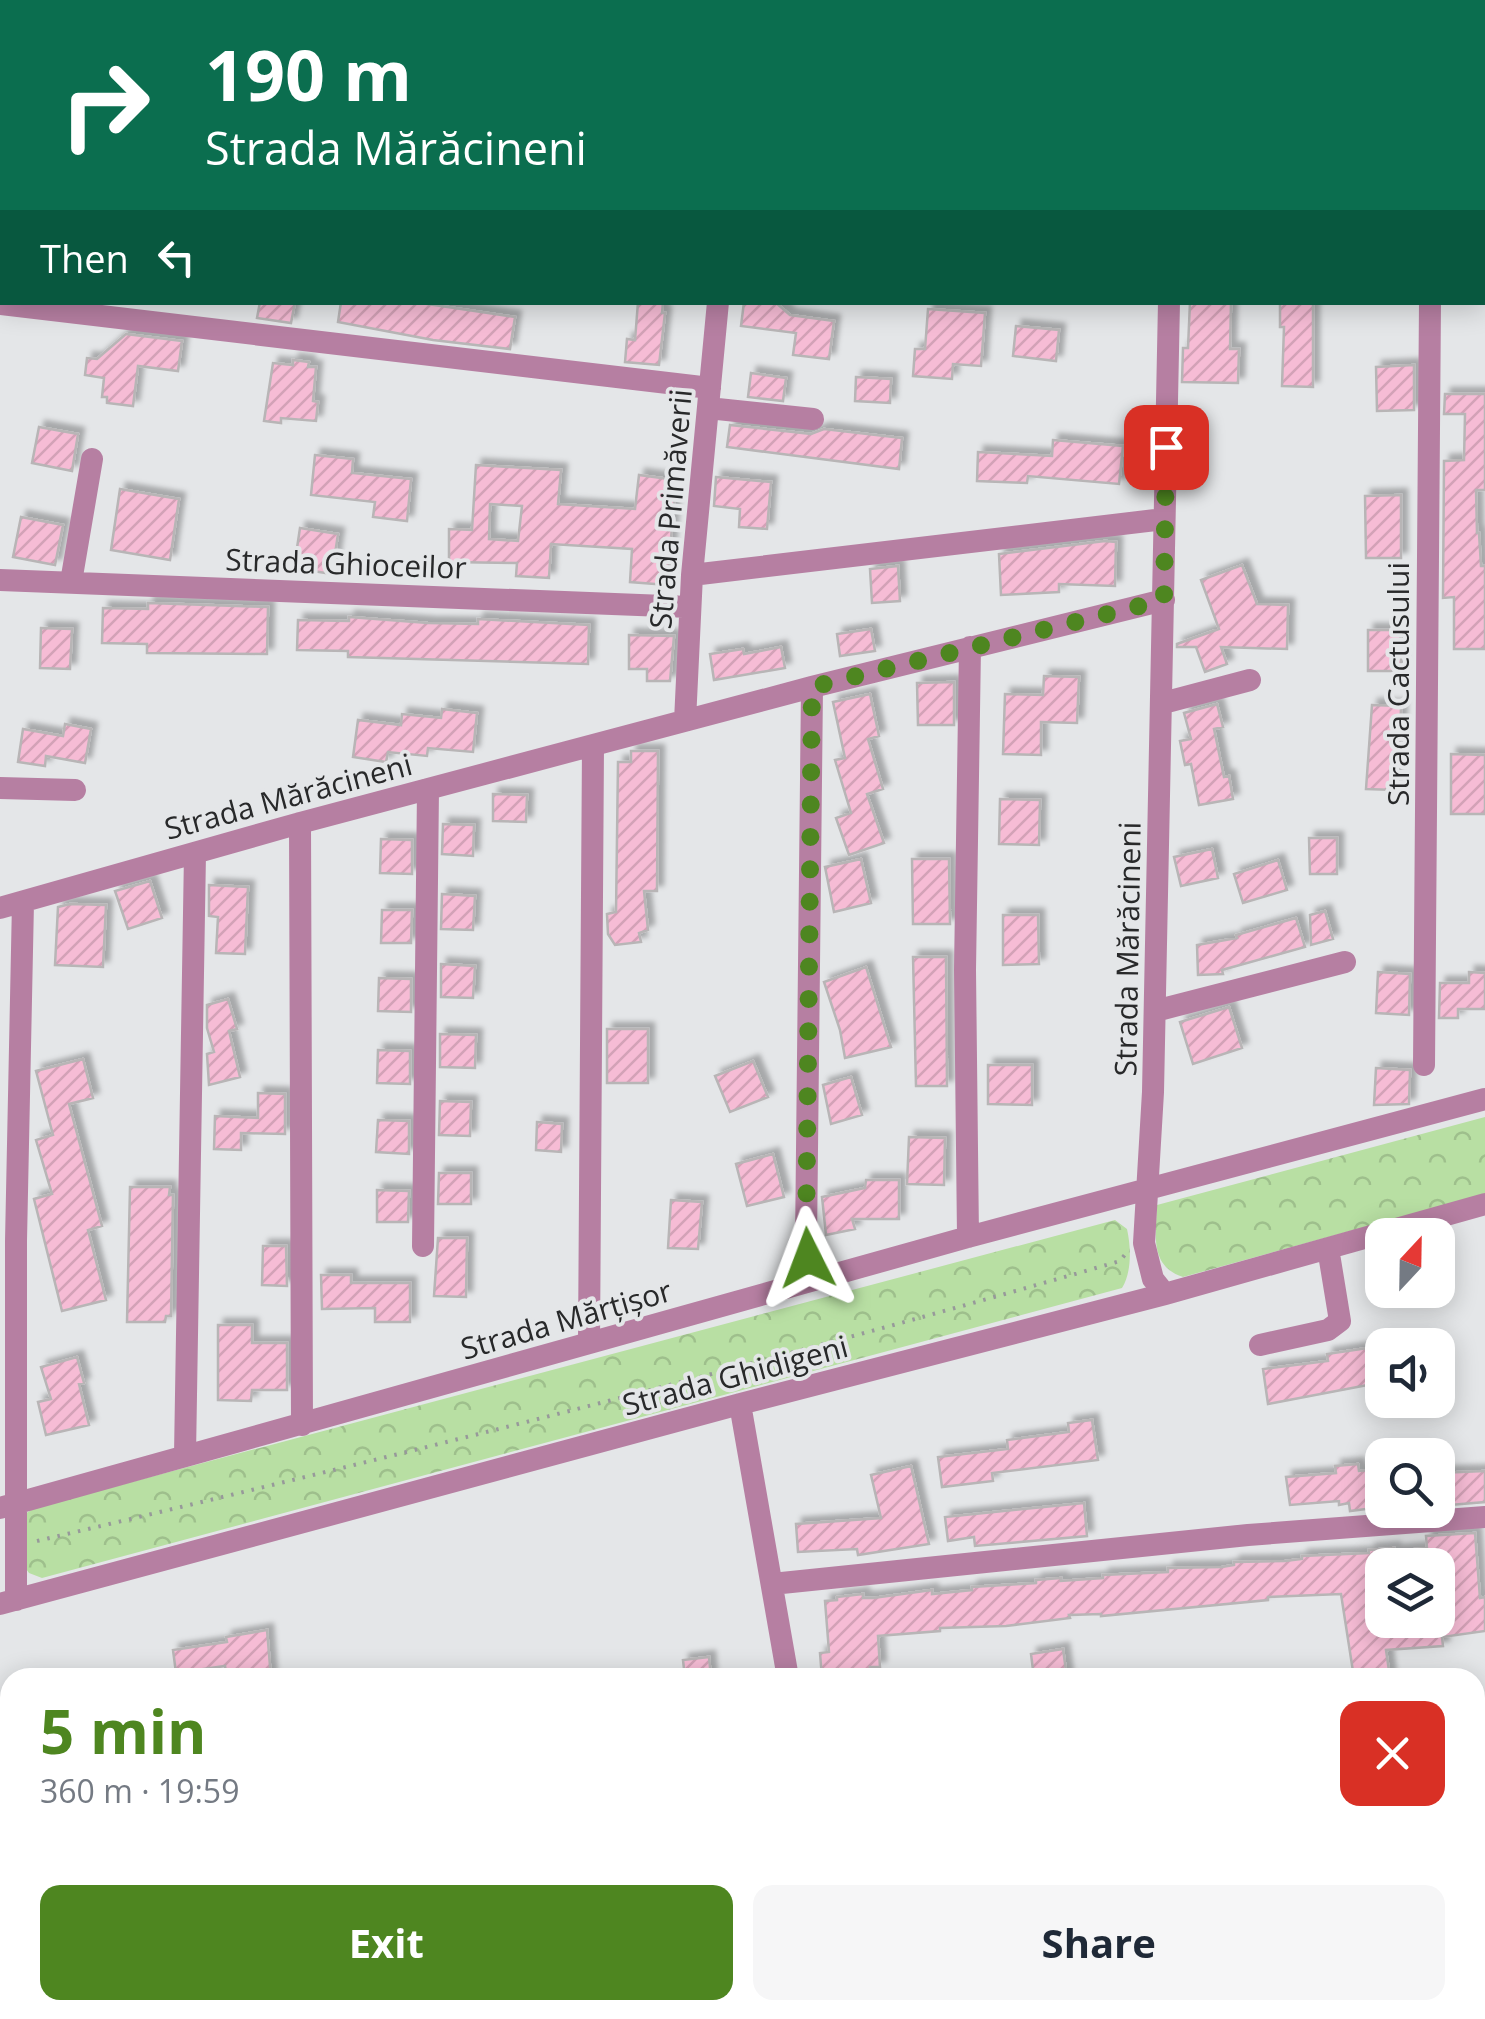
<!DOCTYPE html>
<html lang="en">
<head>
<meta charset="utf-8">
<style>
	body { margin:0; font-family:"Open Sans",sans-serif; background:#f6f6f7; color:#1f2937; height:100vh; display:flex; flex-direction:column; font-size:38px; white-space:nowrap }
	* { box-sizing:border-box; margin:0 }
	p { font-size:32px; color:#747a83 }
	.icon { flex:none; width:55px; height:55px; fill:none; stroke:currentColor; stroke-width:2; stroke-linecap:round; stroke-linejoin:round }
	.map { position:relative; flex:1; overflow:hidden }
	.side { position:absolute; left:0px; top:1668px; width:1485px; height:352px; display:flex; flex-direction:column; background:#fff; border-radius:30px 30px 0 0; box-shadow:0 5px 25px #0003 }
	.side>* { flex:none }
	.guide { position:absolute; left:0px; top:0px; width:1485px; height:305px; box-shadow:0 5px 25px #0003; background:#0b6e4f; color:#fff; overflow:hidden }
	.needle { width:65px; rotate:22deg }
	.controls { position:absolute; left:1365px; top:1218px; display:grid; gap:20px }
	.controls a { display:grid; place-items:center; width:90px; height:90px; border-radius:20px; background:#fff; box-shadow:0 5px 25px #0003; font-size:50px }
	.pin { position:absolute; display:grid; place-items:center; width:85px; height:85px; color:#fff; margin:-42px; border-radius:20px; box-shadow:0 5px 15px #0006 }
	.me { position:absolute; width:110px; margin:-55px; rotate:357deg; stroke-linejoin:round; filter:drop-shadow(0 0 8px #0008) }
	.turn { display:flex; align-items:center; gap:35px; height:210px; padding:0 40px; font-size:45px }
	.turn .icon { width:130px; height:130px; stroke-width:2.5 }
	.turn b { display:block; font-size:70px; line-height:85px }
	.then { display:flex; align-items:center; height:95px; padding:0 40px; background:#0003; gap:20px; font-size:38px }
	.round { display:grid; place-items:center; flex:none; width:105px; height:105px; border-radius:20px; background:#f6f6f7 }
	.headline { display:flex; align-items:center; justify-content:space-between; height:170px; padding:0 40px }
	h1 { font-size:60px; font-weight:700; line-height:75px; color:#4e8620 }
	.cta { display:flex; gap:20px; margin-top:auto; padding:20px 40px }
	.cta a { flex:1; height:115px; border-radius:20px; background:#4e8620; color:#fff; font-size:40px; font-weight:700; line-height:115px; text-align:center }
	.cta a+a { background:#f6f6f7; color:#1f2937 }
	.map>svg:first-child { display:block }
	.park { fill:url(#park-crowns) }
	.building { fill:url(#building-hatch); stroke:#b8b5b6; stroke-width:2.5; fill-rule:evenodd; filter:url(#shadow) }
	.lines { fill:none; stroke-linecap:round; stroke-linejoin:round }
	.path { stroke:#97999a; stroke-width:4; stroke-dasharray:2.5 8; stroke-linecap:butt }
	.minor { stroke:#b67fa2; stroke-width:22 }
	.route { stroke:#4e8620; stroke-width:18; stroke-dasharray:0 32.4 }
	.labels { text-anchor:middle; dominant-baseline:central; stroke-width:8; stroke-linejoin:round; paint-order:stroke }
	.street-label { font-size:30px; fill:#28292a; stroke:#e4e6e8 }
</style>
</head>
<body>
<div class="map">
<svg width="1485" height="2019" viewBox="0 0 1485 2019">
	<defs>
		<pattern id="park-crowns" width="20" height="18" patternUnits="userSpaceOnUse" patternTransform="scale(2.5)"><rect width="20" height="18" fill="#b8dfa3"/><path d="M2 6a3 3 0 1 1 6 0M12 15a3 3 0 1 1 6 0" fill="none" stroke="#9ebf8c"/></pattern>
		<pattern id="building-hatch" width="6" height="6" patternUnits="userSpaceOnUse" patternTransform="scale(2.5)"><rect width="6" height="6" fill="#f6bcd5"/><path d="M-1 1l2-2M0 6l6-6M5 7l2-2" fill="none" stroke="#d3a2b7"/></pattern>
		<filter id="shadow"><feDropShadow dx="6" dy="-6" stdDeviation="2.5" flood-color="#0004"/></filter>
	</defs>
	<rect width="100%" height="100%" fill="#e4e6e8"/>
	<path class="park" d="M1485,1117V1194L1183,1277C1149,1266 1156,1234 1157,1205Z
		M1115,1220L1127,1229C1131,1247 1132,1272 1122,1288L42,1578L29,1573L24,1566L25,1514L34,1508Z"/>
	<path class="building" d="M260,302H295L291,323L257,318Z
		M341,302H414L515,317L510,349L433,340L338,322Z
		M638,302H663L662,313H665L659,365L625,362L627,339L635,340Z
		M744,302H775L790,315L834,321L829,359L793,355L796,333L741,326Z
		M1190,302H1231L1230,349H1239L1238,383L1182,382L1183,348H1188Z
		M1280,302H1313V387L1282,386L1284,327H1280Z
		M928,309L985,313L981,366L953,364L952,379L913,376L915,349H925Z
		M1016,326L1059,330L1056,361L1013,356Z
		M126,334L182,341L178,371L138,366L133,406L107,403V397H102L104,378L85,375L87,358L97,359Z
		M293,360L309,362L308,367H316L313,401L318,402L316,421L281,418V423L264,421L273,363L293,365Z
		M1414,365V410L1377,411L1376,367Z
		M751,373L786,378L783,401L748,397Z
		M856,377L891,379L890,403L855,401Z
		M1445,394H1485V490H1476L1477,533H1479L1481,566H1485V649H1454V597L1443,598L1444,461L1464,460L1465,414H1444Z
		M730,425L811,434L824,429L902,438L899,469L727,447Z
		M39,427L78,434L72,471L32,463Z
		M1053,440L1123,446L1119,484L1028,476L1027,483L977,481L978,452L1052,456Z
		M315,455L353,459L352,473L411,479L407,521L373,517L375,502L311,495Z
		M476,465L561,470L558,504L635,509L639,475L676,480L667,585L630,582L632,549L551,544L549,578L516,576L517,563L449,562V529L472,530ZM490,504L522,506L518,541L489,539Z
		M716,477L771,482L767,529L739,527L740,509L714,506Z
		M120,489L179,499L170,560L111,550Z
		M1401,495V558H1366L1365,496Z
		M21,517L63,525L55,565L13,557Z
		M300,528L338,534L332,574L294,568Z
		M1105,541L1116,542L1115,586L1059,584V592L1001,595L999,554Z
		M1242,565L1257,604L1288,605L1287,649L1221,647L1227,664L1205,672L1196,647H1177V644L1219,629L1201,580Z
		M898,566L900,601L872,603L870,569Z
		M148,603L268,607L267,654L147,653V644L102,643L103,608L148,609Z
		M349,617L428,623L478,624V619L589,625L588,664L348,657V651L297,650L298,620L349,621Z
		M41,628L72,629L70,669L40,668Z
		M871,629L875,651L840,656L837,634Z
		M1368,630H1400L1401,671H1368Z
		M629,635L674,636L670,681H647V669H629Z
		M781,647L785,668L714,680L710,654L743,649L744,654Z
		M1044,676L1079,677L1077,723L1041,722V755L1003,754L1005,694L1043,695Z
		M954,682V725H918L917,683Z
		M870,694L879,736L868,739L883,789L867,794L884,843L849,855L836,818L851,813L835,760L845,758L833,702Z
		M1217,704L1223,727L1214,729L1224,777L1229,776L1233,799L1199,805L1191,764L1185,765L1180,741L1191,739L1184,713Z
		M1372,705L1401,706L1400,742H1395V790L1366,789Z
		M442,709L477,713L473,752L428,748L427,756L388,752L386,762L353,757L358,720L401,725L402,714L441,718Z
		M65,724L91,729L85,763L46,756L45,766L18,762L23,729L63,736Z
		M631,751H658L657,891H644L648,930L639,933L641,942L615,945L608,934L607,914L616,912L618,762H631Z
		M1451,754L1485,755V814H1451Z
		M493,794L527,795L526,822L493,821Z
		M1000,799L1040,800L1039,845L999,844Z
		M443,824L474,825L473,856L442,854Z
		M1309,838H1337V874H1310Z
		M381,839L412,840V874L380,873Z
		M1212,849L1218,878L1181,886L1174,857Z
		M861,859L871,903L834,912L825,867Z
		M912,859H949L950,924H913Z
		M1278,860L1287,890L1243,903L1234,874Z
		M150,881L162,918L128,929L115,891Z
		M209,885L248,887L245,954L216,953L218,917L209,916Z
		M442,894L475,896L473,930L441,929Z
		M70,904L106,905L103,967L55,965L58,907Z
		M382,910H412L411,943H381Z
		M1325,911L1333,939L1311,945L1310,915Z
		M1003,915H1038L1039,964L1003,965Z
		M1296,918L1305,947L1222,970L1223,974L1198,975L1197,945L1237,938L1236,935Z
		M913,957H946L947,1086H916Z
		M441,964L475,966L473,998L441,997Z
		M866,967L891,1047L845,1058L840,1030L824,982Z
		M1378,972L1410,974L1409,1015L1376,1013Z
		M1469,972L1485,973V1009H1458V1018H1439L1440,983H1469Z
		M379,978L411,979V1012L378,1011Z
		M228,999L237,1029L229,1031L240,1077L209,1085L207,1054L214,1052L207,1028V1005Z
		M1229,1007L1242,1048L1193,1064L1180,1022Z
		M607,1029H648V1083H607Z
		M440,1034L476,1035L475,1068L440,1067Z
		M378,1050L410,1051V1084L377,1083Z
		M83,1059L93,1098L69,1104L102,1226L88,1230L106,1300L62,1311L34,1199L52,1194L36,1140L53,1135L36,1071Z
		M753,1061L768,1097L730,1112L715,1076Z
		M988,1065H1032V1105L988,1104Z
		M1376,1068L1410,1070L1409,1104L1374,1105Z
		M851,1077L862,1115L831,1124L823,1085Z
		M258,1093L285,1094V1134L241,1133V1150L214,1149L215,1116L258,1118Z
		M440,1101L471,1102L470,1136L439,1135Z
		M378,1120L409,1121V1154L376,1152Z
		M537,1122L562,1124L561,1152L536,1150Z
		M909,1137L945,1138L944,1185L907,1184Z
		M773,1154L784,1197L747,1206L736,1164Z
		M439,1173H471V1204H438Z
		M866,1180H899V1219H852L855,1229L826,1235L822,1197L865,1188Z
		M130,1187H170L169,1195H173L171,1316H166L165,1322H127Z
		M377,1190L409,1191L408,1222H377Z
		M671,1200L702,1202L698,1249L668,1248Z
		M438,1238H467L466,1297L434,1296Z
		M263,1246H286L287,1286L262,1285Z
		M321,1275H351V1283H410V1322H375V1308L322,1309Z
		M218,1325H252V1343H287V1390H252L251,1401L218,1400Z
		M1368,1348L1373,1384L1268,1404L1263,1369L1328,1361L1327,1354Z
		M77,1357L84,1383L79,1384L89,1425L46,1435L38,1402L51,1399L41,1367Z
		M1092,1420L1098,1460L992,1473L993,1481L942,1487L938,1457L1008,1449L1007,1440L1069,1432L1068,1423Z
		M1358,1464L1359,1471L1382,1469V1507L1350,1511L1349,1503L1339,1505V1501L1290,1505L1286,1477L1336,1473L1335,1466Z
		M911,1466L929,1544L858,1555L857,1549L798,1552L796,1524L881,1518L871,1475Z
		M1485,1471V1502L1438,1506V1473Z
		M1084,1503L1087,1536L975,1546L974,1537L948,1541L945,1517Z
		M1475,1533L1480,1598L1485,1597V1631L1442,1637L1443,1646L1386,1650L1390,1678H1354L1341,1594L1268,1597V1600L1101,1616V1614L1069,1615L1070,1618L1006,1626L940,1628V1631L878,1636L880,1667H870L871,1678H822L820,1653L829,1652L825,1601L837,1600V1597L863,1594V1598H873L932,1590V1594L972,1590V1587L1036,1583V1580L1061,1578V1581L1103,1578V1575L1168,1572V1568L1222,1567L1234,1565V1562L1285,1561L1302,1559V1556L1369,1553V1550L1394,1548V1551L1427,1548L1426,1536ZM1382,1565H1438V1620H1377L1372,1591L1382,1590Z
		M267,1630L271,1678H227L225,1666L176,1673L173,1650L227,1642L226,1637Z
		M1063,1649L1067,1678H1034L1031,1654Z
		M709,1657L711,1678H685L683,1660Z"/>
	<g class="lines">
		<path class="path" d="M37,1541C400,1456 762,1365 1120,1261L1127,1252"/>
		<path class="minor" d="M556,0L579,2
			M1087,0L1116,2
			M755,2V0
			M1362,2V0
			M0,116H2
			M1482,235H1485
			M0,304L710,388
			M708,408L813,419
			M692,575L1164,519
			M0,580L690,607
			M71,582L92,459
			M812,687L806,1243L814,1280
			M1163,703L1250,680
			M685,721L692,575L718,302
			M0,788L75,790
			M300,823L302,1425
			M0,908L300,823L812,687L1164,600
			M1155,1011L1345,962
			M1424,1065L1430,302
			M968,1237L965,970L970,647
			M423,1246L428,789
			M1165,1294L1153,1279L1144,1243L1153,1092L1169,302
			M589,1343L593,746
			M1260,1345L1328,1330L1340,1321L1328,1248
			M740,1404L788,1678
			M185,1455L195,853
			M0,1508L968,1237L1485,1099
			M772,1584L1248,1535L1485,1517
			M16,1600V1241L23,902
			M0,1604L740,1404L1165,1294L1485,1204
			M1475,1710L1485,1709
			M0,1790L10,1789
			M0,1913L10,1912
			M1475,1941H1485
			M844,2010L846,2019"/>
	</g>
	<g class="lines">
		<path class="route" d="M808,1258L806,1242L812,687L1164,600L1166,447"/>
	</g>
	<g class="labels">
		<g class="street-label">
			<text transform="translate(670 509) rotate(-85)">Strada Primăverii</text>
			<text transform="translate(346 563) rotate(2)">Strada Ghioceilor</text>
			<text transform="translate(1397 684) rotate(-90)">Strada Cactusului</text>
			<text transform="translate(288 796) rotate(-15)">Strada Mărăcineni</text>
			<text transform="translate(1127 949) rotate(-89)">Strada Mărăcineni</text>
			<text transform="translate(566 1319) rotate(-16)">Strada Mărțișor</text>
			<text transform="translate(735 1375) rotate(-15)">Strada Ghidigeni</text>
		</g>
	</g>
</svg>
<div class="controls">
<a><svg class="needle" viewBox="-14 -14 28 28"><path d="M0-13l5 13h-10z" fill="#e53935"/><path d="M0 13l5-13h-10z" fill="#747a83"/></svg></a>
<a><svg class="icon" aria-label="sound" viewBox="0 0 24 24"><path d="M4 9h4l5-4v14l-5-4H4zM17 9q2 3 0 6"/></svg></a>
<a><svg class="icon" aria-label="search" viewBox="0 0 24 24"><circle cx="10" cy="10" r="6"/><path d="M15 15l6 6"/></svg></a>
<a><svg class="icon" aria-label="layers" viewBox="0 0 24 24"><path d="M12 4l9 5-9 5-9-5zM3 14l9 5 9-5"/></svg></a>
</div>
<div class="pin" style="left:1166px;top:447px;background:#d93025"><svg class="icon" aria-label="arrive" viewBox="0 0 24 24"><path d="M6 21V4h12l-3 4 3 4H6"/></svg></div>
<svg class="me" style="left:808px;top:1258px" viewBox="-20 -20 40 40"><path d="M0-17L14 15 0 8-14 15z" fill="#4e8620" stroke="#fff" stroke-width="4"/></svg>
<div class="guide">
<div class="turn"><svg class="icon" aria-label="right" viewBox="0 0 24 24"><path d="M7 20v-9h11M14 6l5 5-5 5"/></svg><div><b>190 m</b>Strada Mărăcineni</div></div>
<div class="then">Then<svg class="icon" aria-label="left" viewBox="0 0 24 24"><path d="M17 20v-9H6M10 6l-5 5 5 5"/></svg></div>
</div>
<section class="side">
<div class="headline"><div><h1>5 min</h1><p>360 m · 19:59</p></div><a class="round" style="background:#d93025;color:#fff"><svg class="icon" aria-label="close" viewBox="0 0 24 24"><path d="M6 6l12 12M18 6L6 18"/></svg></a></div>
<div class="cta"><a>Exit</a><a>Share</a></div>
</section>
</div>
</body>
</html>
